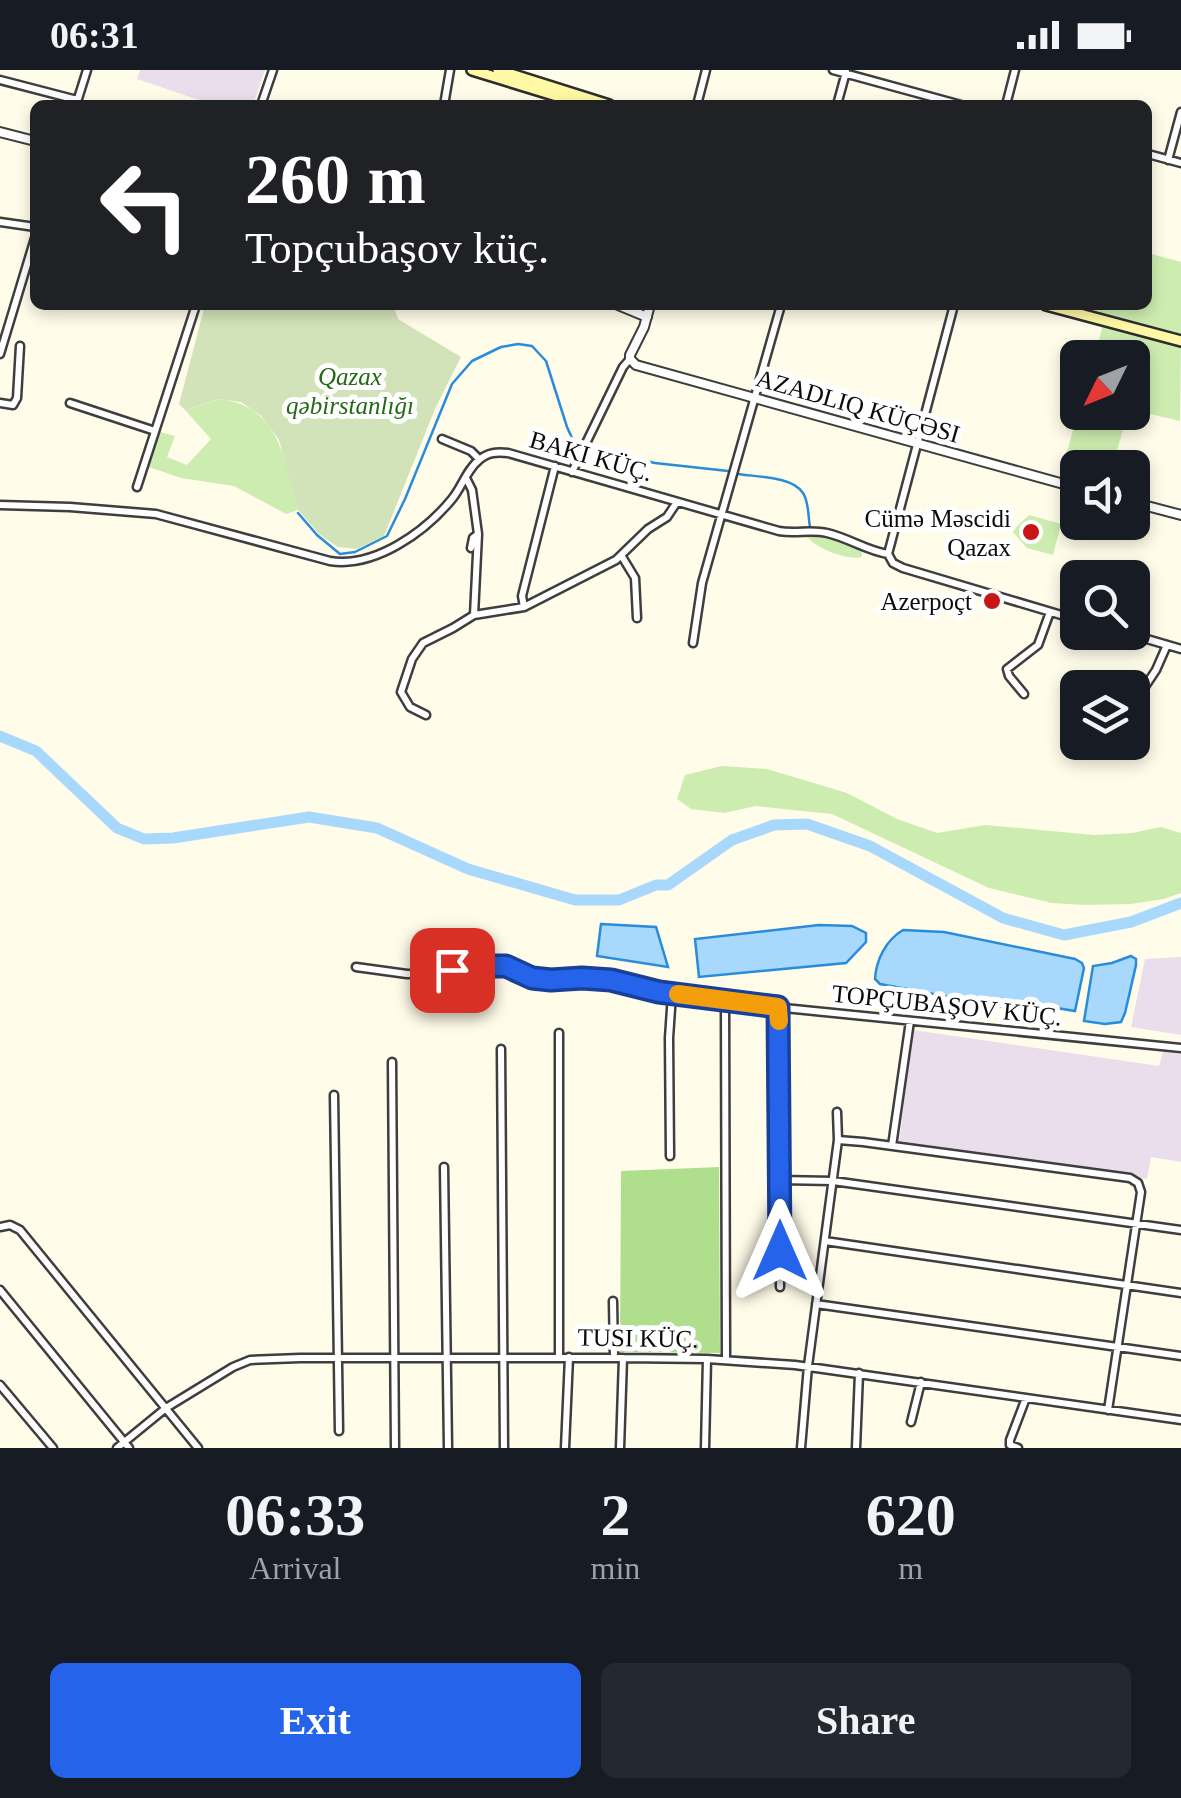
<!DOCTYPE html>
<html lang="en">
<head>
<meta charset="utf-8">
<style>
	body { margin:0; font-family:Georgia,serif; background:#242831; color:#f1f3f6; height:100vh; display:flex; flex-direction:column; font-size:38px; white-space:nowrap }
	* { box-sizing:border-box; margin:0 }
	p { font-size:32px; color:#9ea1a6 }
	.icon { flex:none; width:55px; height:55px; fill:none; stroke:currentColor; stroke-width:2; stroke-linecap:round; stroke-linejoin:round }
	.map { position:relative; height:1378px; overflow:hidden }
	.sheet { display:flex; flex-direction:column; background:#171b24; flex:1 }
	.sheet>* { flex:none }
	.hud { position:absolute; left:30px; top:30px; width:1122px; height:210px; border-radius:15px; box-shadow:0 5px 15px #0003; background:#202124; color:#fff; overflow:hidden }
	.needle { width:65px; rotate:227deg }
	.tools { position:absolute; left:1060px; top:270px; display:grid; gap:20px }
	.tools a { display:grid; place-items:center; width:90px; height:90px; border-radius:15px; background:#171b24; box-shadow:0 5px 15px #0003; font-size:50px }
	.pin { position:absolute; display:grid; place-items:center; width:85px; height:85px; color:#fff; margin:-42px; border-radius:20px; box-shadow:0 5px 15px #0006 }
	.me { position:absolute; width:110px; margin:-55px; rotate:0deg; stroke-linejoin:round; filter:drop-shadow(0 0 8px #0008) }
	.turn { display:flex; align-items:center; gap:35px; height:210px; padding:0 50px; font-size:45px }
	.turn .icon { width:130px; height:130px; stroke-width:2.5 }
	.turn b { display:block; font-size:70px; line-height:85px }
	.eta { display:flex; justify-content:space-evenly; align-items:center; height:170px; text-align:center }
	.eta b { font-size:60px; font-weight:700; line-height:70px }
	.primary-button { display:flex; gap:20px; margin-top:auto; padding:20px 50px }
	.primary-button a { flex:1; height:115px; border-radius:15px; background:#2563eb; color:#fff; font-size:40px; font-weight:700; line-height:115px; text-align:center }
	.primary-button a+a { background:#242831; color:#f1f3f6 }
	.status { display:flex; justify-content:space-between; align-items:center; height:70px; padding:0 50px; background:#171b24; direction:ltr }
	.status svg { height:28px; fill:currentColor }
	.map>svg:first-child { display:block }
	.industrial { fill:#ebdeec }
	.green { fill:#cdedb0 }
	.forest { fill:#afdf8d }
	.cemetery { fill:#d3e3b9 }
	.water { fill:#a8d9fc; stroke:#288cdb; stroke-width:2.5 }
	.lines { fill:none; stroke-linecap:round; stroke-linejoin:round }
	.stream { stroke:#288cdb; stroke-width:2.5 }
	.river { stroke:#a8d9fc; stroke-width:11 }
	.minor-casing { stroke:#3e3e3e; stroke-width:11 }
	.tertiary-casing { stroke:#3e3e3e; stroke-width:12 }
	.secondary-casing { stroke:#2d2d2d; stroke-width:14 }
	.minor { stroke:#fff; stroke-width:6 }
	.tertiary { stroke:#fff; stroke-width:8 }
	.secondary { stroke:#fff9a5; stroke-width:9 }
	.route-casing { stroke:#184099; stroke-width:25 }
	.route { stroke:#2563eb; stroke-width:18 }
	.slow { stroke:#f59e0b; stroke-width:18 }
	.poi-dot { fill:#c81617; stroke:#fff; stroke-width:4 }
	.labels { text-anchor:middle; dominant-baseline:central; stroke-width:10; stroke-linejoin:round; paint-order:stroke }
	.park-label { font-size:25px; font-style:italic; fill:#246916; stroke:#fff }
	.street-label { font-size:25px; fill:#0b0b0b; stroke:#fff }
	.poi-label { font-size:25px; fill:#0b0b0b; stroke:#fff; text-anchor:end }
</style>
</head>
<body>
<div class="status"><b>06:31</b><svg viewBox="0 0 49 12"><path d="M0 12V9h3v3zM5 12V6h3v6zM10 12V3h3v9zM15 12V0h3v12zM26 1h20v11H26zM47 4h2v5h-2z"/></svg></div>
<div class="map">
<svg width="1181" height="1378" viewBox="0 0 1181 1378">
	<rect width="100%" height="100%" fill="#fffcea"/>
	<path class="industrial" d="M140,0H265L253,35H214L137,9Z
		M1181,887V965L1131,957L1145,889Z
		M913,960L1159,996L1163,982L1181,984V1092L1151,1087L1147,1109L899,1073Z"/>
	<path class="green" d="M1148,183L1181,192V264L1070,235H1148Z
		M1103,255L1181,274L1180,351L1133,340L1132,288H1094Z
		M221,329C280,337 285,392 298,440L286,444L234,416L181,408L149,397L160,362L175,366L167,387L187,395L211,369L185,340Z
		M1078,343H1128L1112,397L1078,398L1077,411L1060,406Z
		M1029,445L1061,454L1053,485L1027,478L1012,461Z
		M812,463L858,477L862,483V487C847,491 816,478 807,467Z
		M722,696L767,699L847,723L897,749L937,763L985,755L1094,765L1132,763L1161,757L1181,763V823L1164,829L1131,834L1084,835L1052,833L989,818L832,744L756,736L724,743L691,739L677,729L685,705Z"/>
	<path class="forest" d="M719,1097L720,1283L620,1282L621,1101Z"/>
	<path class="cemetery" d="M205,235H380L395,240L398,249L461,287L435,339L384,466L357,479L338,477L319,464L298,440L279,370L261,346L241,332L220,329L185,340L179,334Z"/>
	<path class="water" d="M601,854L656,857L668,897L597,886Z
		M819,855L852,856L866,863V872L846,893L699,907L695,869Z
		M903,860L944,862L1075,889L1082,893L1084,898L1075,941L1015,931L1014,939L880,914L875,909C876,890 886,870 903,860Z
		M1131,886L1136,889V895L1125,943L1121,952L1105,954L1084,951L1093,896L1112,893Z"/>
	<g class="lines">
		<path class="stream" d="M589,378L655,393L728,401
			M738,404C756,407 792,406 803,423C809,432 808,446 810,457
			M298,443L317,465L340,484L355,482L387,466L405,429L452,314L472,291L501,277L518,274L532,276L546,291L567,357L572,368L578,373"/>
		<path class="river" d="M0,666L36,681L117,758L144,769L173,768L309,747L377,758L468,799L575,830H619L656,815H668L732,770L774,755L807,754L870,776L1003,848L1064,865L1131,852L1181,833"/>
		<defs>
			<path id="minor" d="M833,0L961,35
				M0,10L77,30
				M76,35L87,0
				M261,35L273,0
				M444,35L450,0
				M697,35L706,0
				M837,35L846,2
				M1006,35L1015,0
				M1148,84L1181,93
				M1168,90L1181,42
				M0,152L35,157
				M0,284L35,168
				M0,333L13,335L17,328L20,276
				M70,333L155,361
				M442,369L471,381L479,389
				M572,402L623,297L630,289
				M466,408L472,420L478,464L474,545L524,537L522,526L555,396
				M137,417L196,235
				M0,435L70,437L156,444L330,491C375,498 425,462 452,429C462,417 467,399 479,390C488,382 497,382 508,383L779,461C796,464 811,459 827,463C849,468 867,481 888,484L893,493L903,498L1078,550
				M471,478L473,468L477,465
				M888,484L954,235
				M621,485L635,508L637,548
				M524,537L616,490L648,459L667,447L677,432
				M1123,562L1181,579
				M693,573L702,513L781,235
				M1024,624L1009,606L1007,599L1038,575L1050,542
				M1132,636L1156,600L1167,575
				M426,645L410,637L401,622L412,589L423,573L453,558L474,545
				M356,897L407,904H427L493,895L505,896L532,908L551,910L582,908L611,910L659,922L725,932L1181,978
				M725,932L726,1290
				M779,937L780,1217
				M559,963V1287
				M501,979L504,1378
				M392,992L395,1378
				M334,1025L339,1361
				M838,1070L863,1072L1130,1108L1138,1113L1141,1122L1108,1340
				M892,1076L910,951
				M670,1086L669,968L672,924
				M444,1097L448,1378
				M780,1110L833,1111L1181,1160
				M0,1157L10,1155L20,1160L198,1378
				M825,1171L1181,1223
				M0,1220L129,1378
				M613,1231L614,1288
				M816,1234L1181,1286
				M0,1315L53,1378
				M911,1352L921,1312
				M117,1378L166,1338L233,1297L250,1290L300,1288H623L707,1289L795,1295L1181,1350
				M565,1378L569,1287
				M620,1378L623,1288
				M705,1378L707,1289
				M801,1378L808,1296L838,1070L837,1042
				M856,1378L859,1303
				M1018,1378L1010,1375V1370L1026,1328"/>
			<path id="tertiary" d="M0,62L35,71
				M618,235L647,247
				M650,235L644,257L630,285V289L636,295L1078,418
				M1132,432L1181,445"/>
			<path id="secondary" d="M472,0L586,35
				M498,0L609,35
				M1046,235L1181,271"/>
		</defs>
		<use href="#minor" class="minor-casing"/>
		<use href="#tertiary" class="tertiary-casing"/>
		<use href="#secondary" class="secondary-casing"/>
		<use href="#minor" class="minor"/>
		<use href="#tertiary" class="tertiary"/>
		<use href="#secondary" class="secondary"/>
	</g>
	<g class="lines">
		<defs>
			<path id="route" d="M452,900L476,896H506L532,908L551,910L582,908L611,910L659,922L778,937L780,1181"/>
		</defs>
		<use href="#route" class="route-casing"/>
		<use href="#route" class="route"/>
		<path class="slow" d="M678,924L778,937L779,951"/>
	</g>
	<g class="poi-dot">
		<circle cx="1031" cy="462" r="10"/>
		<circle cx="992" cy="531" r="10"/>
	</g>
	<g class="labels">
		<g class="park-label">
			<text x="350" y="306">Qazax<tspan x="350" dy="29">qəbirstanlığı</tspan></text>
		</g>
		<g class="street-label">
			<text transform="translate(858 336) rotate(16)">AZADLIQ KÜÇƏSI</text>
			<text transform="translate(591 386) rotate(16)">BAKI KÜÇ.</text>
			<text transform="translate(947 935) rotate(6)">TOPÇUBAŞOV KÜÇ.</text>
			<text transform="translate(638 1268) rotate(1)">TUSI KÜÇ.</text>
		</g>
		<g class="poi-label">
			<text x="1011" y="448">Cümə Məscidi<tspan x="1011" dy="29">Qazax</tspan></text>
			<text x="972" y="531">Azerpoçt</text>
		</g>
	</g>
</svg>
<div class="tools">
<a><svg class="needle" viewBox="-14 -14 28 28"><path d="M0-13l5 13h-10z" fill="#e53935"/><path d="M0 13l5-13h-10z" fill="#9ea1a6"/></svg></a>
<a><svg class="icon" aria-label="sound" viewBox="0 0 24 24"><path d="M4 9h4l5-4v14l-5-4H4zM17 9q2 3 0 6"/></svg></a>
<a><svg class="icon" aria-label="search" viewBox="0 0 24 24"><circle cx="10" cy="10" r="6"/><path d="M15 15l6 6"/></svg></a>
<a><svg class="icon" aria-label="layers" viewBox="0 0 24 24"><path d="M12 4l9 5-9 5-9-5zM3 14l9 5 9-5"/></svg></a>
</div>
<div class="pin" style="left:452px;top:900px;background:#d93025"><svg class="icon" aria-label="arrive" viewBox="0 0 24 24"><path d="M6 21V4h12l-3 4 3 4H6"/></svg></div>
<svg class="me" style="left:780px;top:1181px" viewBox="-20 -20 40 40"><path d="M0-17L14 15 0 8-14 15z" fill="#2563eb" stroke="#fff" stroke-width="4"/></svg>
<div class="hud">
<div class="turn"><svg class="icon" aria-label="left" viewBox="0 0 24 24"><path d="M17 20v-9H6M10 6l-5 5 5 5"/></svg><div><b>260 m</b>Topçubaşov küç.</div></div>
</div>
</div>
<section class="sheet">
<div class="eta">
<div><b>06:33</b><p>Arrival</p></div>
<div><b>2</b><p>min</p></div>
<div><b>620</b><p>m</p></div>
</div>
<div class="primary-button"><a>Exit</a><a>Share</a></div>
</section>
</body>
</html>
